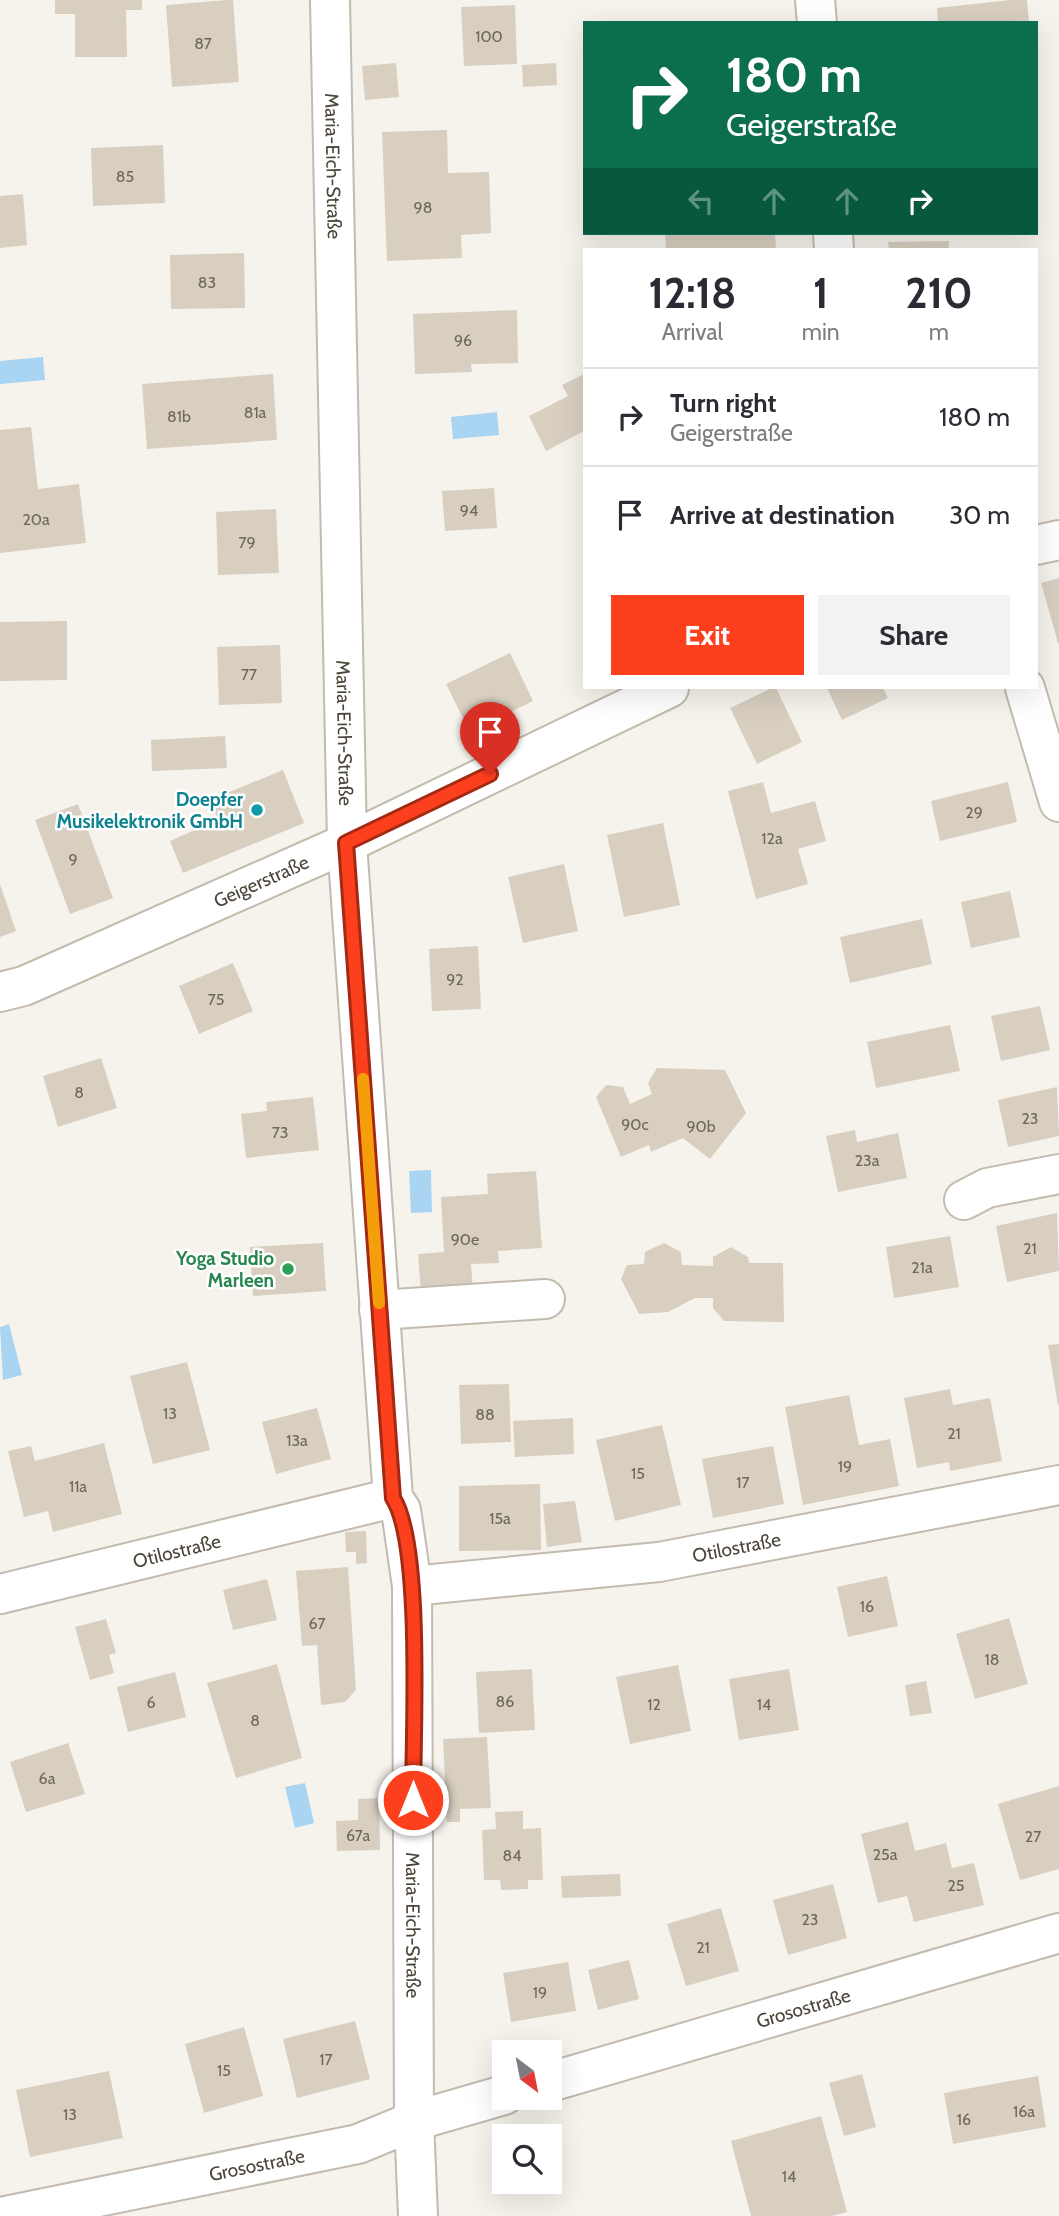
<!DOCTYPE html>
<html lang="en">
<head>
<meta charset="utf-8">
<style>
	body { margin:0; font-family:Cabin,sans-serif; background:#f2f2f3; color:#2b2b33; height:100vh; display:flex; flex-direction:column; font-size:26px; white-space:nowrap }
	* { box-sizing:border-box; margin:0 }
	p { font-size:23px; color:#7c7c81 }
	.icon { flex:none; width:38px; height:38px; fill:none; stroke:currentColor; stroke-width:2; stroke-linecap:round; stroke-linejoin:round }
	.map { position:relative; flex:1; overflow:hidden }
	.details { position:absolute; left:583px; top:248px; width:455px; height:441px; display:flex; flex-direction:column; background:#fff; border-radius:0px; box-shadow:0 7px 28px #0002 }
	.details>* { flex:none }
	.top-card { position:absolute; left:583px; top:21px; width:455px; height:214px; border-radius:0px; box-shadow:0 7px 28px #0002; background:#0b6e4f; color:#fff; overflow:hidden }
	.needle { width:46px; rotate:148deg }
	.tools { position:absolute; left:492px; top:2040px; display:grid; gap:14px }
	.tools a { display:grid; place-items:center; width:70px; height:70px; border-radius:0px; background:#fff; box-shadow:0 7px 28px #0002; font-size:35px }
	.pin { position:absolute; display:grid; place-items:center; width:60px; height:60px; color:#fff; margin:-72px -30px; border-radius:50% 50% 50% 0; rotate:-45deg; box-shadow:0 0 7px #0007 }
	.pin .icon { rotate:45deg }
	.me { position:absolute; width:77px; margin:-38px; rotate:0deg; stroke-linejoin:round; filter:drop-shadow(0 0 5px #0008) }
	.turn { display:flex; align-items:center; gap:24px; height:147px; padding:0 28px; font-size:32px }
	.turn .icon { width:91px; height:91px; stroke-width:2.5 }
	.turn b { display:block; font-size:49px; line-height:60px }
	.lanes { display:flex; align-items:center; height:66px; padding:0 28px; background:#0003; justify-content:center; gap:35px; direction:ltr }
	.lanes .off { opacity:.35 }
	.eta { display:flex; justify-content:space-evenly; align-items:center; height:119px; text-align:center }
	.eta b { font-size:42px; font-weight:700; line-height:49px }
	.primary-button { display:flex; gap:14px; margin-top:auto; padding:14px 28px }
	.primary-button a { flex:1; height:80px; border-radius:0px; background:#fc3f1d; color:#fff; font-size:28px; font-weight:700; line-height:80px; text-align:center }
	.primary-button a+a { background:#f2f2f3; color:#2b2b33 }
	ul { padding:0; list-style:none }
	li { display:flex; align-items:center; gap:21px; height:98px; padding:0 28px; border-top:2px solid #e1e1e2 }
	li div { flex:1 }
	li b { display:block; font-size:26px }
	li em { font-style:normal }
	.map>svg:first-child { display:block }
	.water { fill:#a9d4f2 }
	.building { fill:#d8cfc1 }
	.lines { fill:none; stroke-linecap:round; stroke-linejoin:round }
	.minor-casing { stroke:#c2bbae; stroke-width:42 }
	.minor { stroke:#fff; stroke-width:38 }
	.route-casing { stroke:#a42913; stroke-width:18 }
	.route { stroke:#fc3f1d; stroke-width:12 }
	.slow { stroke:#f59e0b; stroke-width:12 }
	.culture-dot { fill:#0f9aa8; stroke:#fff; stroke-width:2.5 }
	.leisure-dot { fill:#2e9e5b; stroke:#fff; stroke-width:2.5 }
	.labels { text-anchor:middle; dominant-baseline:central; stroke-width:5; stroke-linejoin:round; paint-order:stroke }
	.number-label { font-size:16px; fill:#6e675b }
	.street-label { font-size:19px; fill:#4b4439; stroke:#fff }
	.culture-label { font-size:19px; font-weight:bold; fill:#0d838f; stroke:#fff; text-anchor:end }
	.leisure-label { font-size:19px; font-weight:bold; fill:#27864d; stroke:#fff; text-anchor:end }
</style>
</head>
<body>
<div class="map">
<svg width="1059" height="2216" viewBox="0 0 1059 2216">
	<rect width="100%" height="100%" fill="#f6f3ec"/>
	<path class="water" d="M43,357L45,380L0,384V361Z
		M497,412L499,435L453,439L451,417Z
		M431,1170L432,1212L411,1213L409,1171Z
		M9,1324L22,1375L3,1380L0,1327Z
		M305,1783L314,1823L295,1828L285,1787Z"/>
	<path class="building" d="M55,0H142V10H126L127,57H75V14H55Z
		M227,0H233L239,82L172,87L166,5Z
		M1010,0H1027L1029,23H938L937,8Z
		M515,5L517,64L464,66L461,7Z
		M396,63L399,97L365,100L362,66Z
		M556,63L557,85L523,87L522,65Z
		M447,130L448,173L489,172L491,233L461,235L462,258L387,261L382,132Z
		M163,145L165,203L93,206L91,148Z
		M23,194L27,245L0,248V196Z
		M665,233H775L776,250H666Z
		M949,241V250H889L888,242Z
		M244,253L245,308L171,309L170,255Z
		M517,310L518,363L471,364L472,372L415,374L413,314Z
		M273,374L277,440L147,449L142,384Z
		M584,374V431L546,451L529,416L568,396L562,385Z
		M31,427L38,489L79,484L86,543L0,553V430Z
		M494,488L497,528L445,531L442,491Z
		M276,509L279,573L218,575L216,512Z
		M1059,578V643H1058L1041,583Z
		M67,621V680L0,681V622Z
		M280,645L282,703L219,705L217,647Z
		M510,653L533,701L470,732L446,684Z
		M772,688H776L802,742L757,764L730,708Z
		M827,688H883L888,698L842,720Z
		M225,736L227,768L152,771L151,740Z
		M283,770L304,823L183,873L170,841L218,820L210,800Z
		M763,782L771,813L815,801L826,841L798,849L808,884L756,899L728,791Z
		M1008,782L1017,822L940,841L931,801Z
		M78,804L113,898L70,914L35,820Z
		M663,823L680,905L624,917L607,835Z
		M564,864L578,931L523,943L508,877Z
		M0,884L16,931L0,937Z
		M1010,891L1020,937L971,948L961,902Z
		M922,919L932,964L850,983L840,937Z
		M478,946L481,1009L432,1011L429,949Z
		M233,963L253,1011L199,1034L179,986Z
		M1040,1006L1050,1050L1001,1061L991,1016Z
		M950,1025L960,1071L876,1088L867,1042Z
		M101,1058L117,1108L58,1127L43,1076Z
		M657,1068L725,1070L746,1113L710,1159L683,1138L651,1152L649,1145L621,1157L596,1097L606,1085L623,1087L630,1104L652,1094L648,1083Z
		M1057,1087L1059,1136L1008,1147L998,1100Z
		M313,1097L319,1150L246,1158L241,1114L267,1111L266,1102Z
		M855,1130L857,1142L898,1133L907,1178L838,1192L826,1136Z
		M536,1171L542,1248L498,1251L499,1263L471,1264L473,1290L421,1293L418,1254L444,1252L441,1197L488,1194L487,1174Z
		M1057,1213L1059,1271L1007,1282L996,1226Z
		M950,1236L959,1287L894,1298L886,1247Z
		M323,1243L326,1291L253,1296L250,1247Z
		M664,1243L681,1252L682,1265L713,1266V1257L731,1247L748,1257L749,1263H783L784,1322L724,1321L713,1308V1298H695L668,1312L639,1314L621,1279L627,1265L644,1264L645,1252Z
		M1059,1344V1405H1058L1048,1345Z
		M187,1362L210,1450L153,1464L130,1376Z
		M509,1384L511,1442L461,1444L459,1385Z
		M950,1389L953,1405L990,1398L1002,1461L950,1471L949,1462L917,1468L904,1398Z
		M849,1395L859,1445L890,1439L899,1486L803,1505L785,1407Z
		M317,1408L331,1459L276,1474L262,1422Z
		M573,1418L574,1454L515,1457L513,1421Z
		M662,1425L681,1505L615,1521L596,1440Z
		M104,1443L122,1514L53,1532L48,1511L24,1517L8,1451L31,1446L35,1461Z
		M773,1446L784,1504L713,1518L702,1459Z
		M540,1484L541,1550L459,1551V1486Z
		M575,1501L582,1542L547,1547L543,1504Z
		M366,1531L367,1563L356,1564V1552H346L345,1532Z
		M348,1567L356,1690L345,1702L321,1705L317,1645L302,1646L296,1571Z
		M887,1576L898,1626L848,1637L837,1587Z
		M267,1579L277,1620L233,1630L223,1590Z
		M1009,1618L1028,1684L975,1699L956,1634Z
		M106,1619L116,1653L109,1655L114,1673L90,1680L75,1627Z
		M277,1664L302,1758L236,1778L207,1683Z
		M678,1665L691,1731L630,1744L616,1677Z
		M532,1669L535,1730L479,1733L476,1672Z
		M789,1669L799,1730L739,1740L729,1679Z
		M175,1672L186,1717L128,1732L117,1687Z
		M926,1681L932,1713L910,1716L905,1685Z
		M487,1737L491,1808L460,1809V1822H447L443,1739Z
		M68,1743L85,1794L26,1812L10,1762Z
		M1059,1786V1869L1020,1880L998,1804Z
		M379,1798L380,1850L337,1851L336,1821L358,1820V1799Z
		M523,1811V1829L541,1828L543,1880H528V1889L501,1890L500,1880H484L482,1830L496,1829L495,1812Z
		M908,1822L915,1851L946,1843L952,1868L974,1863L984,1905L914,1922L907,1896L878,1903L861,1834Z
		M620,1874L621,1896L562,1898L561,1876Z
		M833,1884L847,1938L788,1955L773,1900Z
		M721,1908L739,1971L686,1986L667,1924Z
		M629,1960L639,1999L598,2010L588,1970Z
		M568,1962L576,2011L511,2022L503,1973Z
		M355,2021L370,2079L297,2098L283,2039Z
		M244,2027L263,2096L204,2113L185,2044Z
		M109,2071L123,2138L30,2157L16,2090Z
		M862,2074L876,2127L844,2136L829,2083Z
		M1038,2076L1046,2127L953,2144L944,2093Z
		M821,2116L847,2212L832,2216H751L731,2141Z"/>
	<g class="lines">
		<defs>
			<g id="minor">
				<path id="s1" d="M330,0L347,843L393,1498L401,1510L412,1586L414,2121L418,2216"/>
				<path d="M815,0L817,23"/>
				<path d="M833,233L834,250"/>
				<path d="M1036,545L1059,540"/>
				<path d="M1025,688L1059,802"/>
				<path id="s2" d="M0,992L24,986L347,843L669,688"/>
				<path d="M964,1200L987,1188L1059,1174"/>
				<path d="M379,1310L545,1299"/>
				<path id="s3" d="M412,1586L659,1562L1059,1485"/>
				<path id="s4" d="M0,1594L393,1498"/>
				<path id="s5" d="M550,2082L1059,1933"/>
				<path id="s6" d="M5,2216L358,2144L414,2121L504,2095"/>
			</g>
		</defs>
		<use href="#minor" class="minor-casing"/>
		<use href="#minor" class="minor"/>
	</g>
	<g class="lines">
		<defs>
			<path id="route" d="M413,1800C413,1737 423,1545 393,1498L346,843L490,774"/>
		</defs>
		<use href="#route" class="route-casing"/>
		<use href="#route" class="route"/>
		<path class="slow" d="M363,1079L379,1303"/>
	</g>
	<circle class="culture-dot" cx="257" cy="810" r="7"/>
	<circle class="leisure-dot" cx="288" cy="1269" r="7"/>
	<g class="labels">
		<g class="number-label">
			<text x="489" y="36">100</text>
			<text x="203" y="43">87</text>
			<text x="125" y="176">85</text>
			<text x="423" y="207">98</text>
			<text x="207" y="282">83</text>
			<text x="463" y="340">96</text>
			<text x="255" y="412">81a</text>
			<text x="179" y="416">81b</text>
			<text x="469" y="510">94</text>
			<text x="36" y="519">20a</text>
			<text x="247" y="542">79</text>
			<text x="249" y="674">77</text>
			<text x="974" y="812">29</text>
			<text x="772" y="838">12a</text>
			<text x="73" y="859">9</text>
			<text x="455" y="979">92</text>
			<text x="216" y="999">75</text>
			<text x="79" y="1092">8</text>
			<text x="1030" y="1118">23</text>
			<text x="635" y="1124">90c</text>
			<text x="701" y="1126">90b</text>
			<text x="280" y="1132">73</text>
			<text x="867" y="1160">23a</text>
			<text x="465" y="1239">90e</text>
			<text x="1030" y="1248">21</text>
			<text x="922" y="1267">21a</text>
			<text x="170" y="1413">13</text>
			<text x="485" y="1414">88</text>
			<text x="954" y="1433">21</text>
			<text x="297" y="1440">13a</text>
			<text x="845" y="1466">19</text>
			<text x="638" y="1473">15</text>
			<text x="743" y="1482">17</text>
			<text x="78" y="1486">11a</text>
			<text x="500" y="1518">15a</text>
			<text x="867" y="1606">16</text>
			<text x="317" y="1623">67</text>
			<text x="992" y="1659">18</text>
			<text x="505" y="1701">86</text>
			<text x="151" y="1702">6</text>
			<text x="654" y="1704">12</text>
			<text x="764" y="1704">14</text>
			<text x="255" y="1720">8</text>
			<text x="47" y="1778">6a</text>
			<text x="358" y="1835">67a</text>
			<text x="1033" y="1836">27</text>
			<text x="885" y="1854">25a</text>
			<text x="512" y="1855">84</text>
			<text x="956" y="1885">25</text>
			<text x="810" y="1919">23</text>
			<text x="703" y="1947">21</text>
			<text x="540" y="1992">19</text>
			<text x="326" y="2059">17</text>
			<text x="224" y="2070">15</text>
			<text x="1024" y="2111">16a</text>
			<text x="70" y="2114">13</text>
			<text x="964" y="2119">16</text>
			<text x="789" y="2176">14</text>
		</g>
		<g class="street-label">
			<text stroke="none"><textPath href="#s1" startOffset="166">Maria-Eich-Straße</textPath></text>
			<text stroke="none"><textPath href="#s1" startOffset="733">Maria-Eich-Straße</textPath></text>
			<text stroke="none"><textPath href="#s2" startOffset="284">Geigerstraße</textPath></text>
			<text stroke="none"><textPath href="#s3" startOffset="327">Otilostraße</textPath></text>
			<text stroke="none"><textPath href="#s4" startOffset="182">Otilostraße</textPath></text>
			<text stroke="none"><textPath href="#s1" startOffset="1930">Maria-Eich-Straße</textPath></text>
			<text stroke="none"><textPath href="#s5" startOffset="264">Grosostraße</textPath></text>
			<text stroke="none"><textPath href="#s6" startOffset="257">Grosostraße</textPath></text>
		</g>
		<g class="culture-label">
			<text x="243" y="799">Doepfer<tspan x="243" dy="22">Musikelektronik GmbH</tspan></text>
		</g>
		<g class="leisure-label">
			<text x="274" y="1258">Yoga Studio<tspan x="274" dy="22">Marleen</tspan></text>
		</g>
	</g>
</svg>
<div class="tools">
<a><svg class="needle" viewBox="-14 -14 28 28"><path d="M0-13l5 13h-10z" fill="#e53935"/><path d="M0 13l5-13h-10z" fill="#7c7c81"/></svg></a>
<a><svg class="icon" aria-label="search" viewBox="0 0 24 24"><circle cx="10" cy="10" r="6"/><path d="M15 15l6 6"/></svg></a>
</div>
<div class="pin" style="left:490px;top:774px;background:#d93025"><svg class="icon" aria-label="arrive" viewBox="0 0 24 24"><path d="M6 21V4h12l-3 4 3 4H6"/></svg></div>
<svg class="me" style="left:413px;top:1800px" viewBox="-20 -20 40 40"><circle r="17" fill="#fc3f1d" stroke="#fff" stroke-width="3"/><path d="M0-11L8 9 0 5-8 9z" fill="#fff"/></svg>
<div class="top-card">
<div class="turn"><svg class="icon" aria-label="right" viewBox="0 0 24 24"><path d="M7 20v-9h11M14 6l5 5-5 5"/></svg><div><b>180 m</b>Geigerstraße</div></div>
<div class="lanes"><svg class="icon off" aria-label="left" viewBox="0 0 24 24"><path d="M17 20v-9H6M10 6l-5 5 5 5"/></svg><svg class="icon off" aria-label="ahead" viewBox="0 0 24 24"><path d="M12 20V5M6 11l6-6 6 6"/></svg><svg class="icon off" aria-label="ahead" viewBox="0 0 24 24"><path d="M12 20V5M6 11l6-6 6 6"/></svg><svg class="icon" aria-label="right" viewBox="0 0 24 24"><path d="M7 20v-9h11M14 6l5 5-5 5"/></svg></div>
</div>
<section class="details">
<div class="eta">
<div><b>12:18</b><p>Arrival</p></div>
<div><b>1</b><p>min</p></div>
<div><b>210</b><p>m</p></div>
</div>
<ul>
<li><svg class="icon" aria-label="right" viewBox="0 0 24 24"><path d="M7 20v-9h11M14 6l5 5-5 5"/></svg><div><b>Turn right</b><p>Geigerstraße</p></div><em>180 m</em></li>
<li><svg class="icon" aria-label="arrive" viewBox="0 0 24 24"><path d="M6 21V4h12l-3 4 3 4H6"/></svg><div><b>Arrive at destination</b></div><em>30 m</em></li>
</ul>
<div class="primary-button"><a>Exit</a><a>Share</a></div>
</section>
</div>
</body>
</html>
